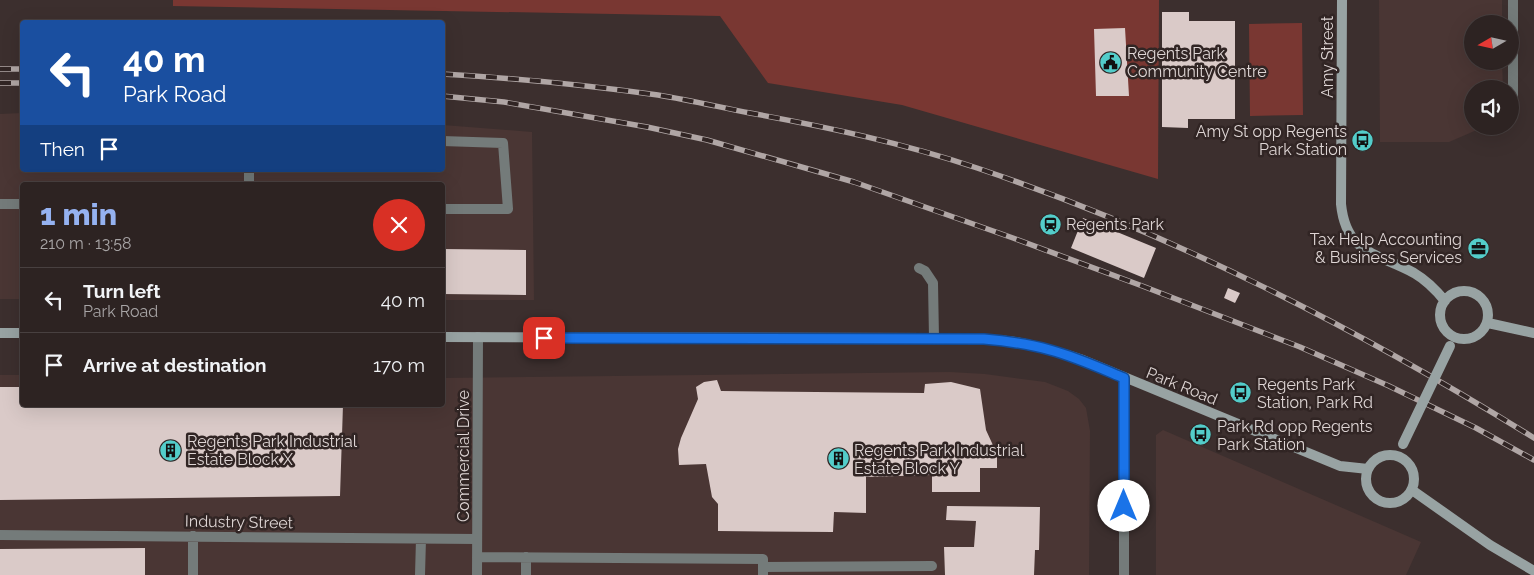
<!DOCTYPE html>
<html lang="en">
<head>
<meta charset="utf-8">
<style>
	body { margin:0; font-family:Raleway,sans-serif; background:#352b2a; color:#f1f3f6; height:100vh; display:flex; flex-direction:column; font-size:19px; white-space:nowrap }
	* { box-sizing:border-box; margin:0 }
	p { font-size:16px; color:#a7a4a5 }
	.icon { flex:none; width:28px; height:28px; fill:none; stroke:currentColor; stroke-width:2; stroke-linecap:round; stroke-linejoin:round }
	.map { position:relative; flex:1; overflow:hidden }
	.side { position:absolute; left:20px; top:182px; width:425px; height:225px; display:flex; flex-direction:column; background:#2d2322; border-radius:5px; box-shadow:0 5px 20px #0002,0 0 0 1px #484040 }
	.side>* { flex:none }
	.banner { position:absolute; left:20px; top:20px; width:425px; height:152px; border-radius:5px; box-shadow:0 5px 20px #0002,0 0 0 1px #484040; background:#1a4fa0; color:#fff; overflow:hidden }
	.needle { width:32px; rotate:261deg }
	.tools { position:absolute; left:1464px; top:15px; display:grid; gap:10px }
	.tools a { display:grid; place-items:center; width:55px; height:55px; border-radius:50%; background:#2d2322; box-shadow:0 5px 20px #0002,0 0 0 1px #484040; font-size:25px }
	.pin { position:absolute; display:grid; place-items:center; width:42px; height:42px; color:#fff; margin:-21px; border-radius:10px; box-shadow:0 2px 8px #0006 }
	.me { position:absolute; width:55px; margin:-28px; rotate:0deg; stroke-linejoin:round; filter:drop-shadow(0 0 4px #0008) }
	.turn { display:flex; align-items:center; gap:18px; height:105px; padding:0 20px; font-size:22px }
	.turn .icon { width:65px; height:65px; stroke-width:2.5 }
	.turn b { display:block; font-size:35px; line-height:42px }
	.then { display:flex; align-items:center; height:48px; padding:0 20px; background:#0003; gap:10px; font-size:19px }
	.round { display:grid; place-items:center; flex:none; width:52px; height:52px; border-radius:26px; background:#352b2a }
	.overview { display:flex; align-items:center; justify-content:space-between; height:85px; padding:0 20px }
	h1 { font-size:30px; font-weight:800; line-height:38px; color:#95b2f1 }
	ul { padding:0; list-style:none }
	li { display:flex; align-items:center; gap:15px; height:65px; padding:0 20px; border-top:1px solid #484040 }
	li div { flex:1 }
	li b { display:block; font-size:19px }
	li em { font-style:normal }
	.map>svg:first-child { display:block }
	.built { fill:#4a3634 }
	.green { fill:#793732 }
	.building { fill:#dacac8 }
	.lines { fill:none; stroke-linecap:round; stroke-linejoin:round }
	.lane { stroke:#747b7a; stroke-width:10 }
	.street { stroke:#747b7a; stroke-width:10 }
	.secondary { stroke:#98a3a3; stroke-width:10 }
	.rail-casing { stroke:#b0a6a5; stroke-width:5.5 }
	.rail { stroke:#312524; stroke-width:4; stroke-dasharray:11; stroke-linecap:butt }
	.secondary-bridge { stroke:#98a3a3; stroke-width:10 }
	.route-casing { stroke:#114b97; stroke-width:12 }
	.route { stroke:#1a73e8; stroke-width:9 }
	.labels { text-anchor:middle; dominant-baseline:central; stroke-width:5; stroke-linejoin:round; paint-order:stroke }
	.poi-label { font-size:16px; fill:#ded5d4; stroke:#312524; text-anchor:start }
	.street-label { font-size:16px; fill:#ded5d4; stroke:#312524 }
</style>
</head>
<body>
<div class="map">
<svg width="1534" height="575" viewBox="0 0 1534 575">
	<rect width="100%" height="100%" fill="#3c2f2e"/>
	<path class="built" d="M1379,0H1502V24H1472V61H1502L1503,89H1472V126H1486L1449,142H1380Z
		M22,113V170H442L443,125L532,132L534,300H443L442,185H22V299H0V114Z
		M950,372L985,374L1045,382L1068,391L1079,399L1086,408L1090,431L1089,575H0V375H22V405H442L443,378Z
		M1163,430L1421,542L1406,575H1156V435Z"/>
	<path class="green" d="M173,0H1159L1158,179L902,105L768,83L720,16L173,6Z
		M1302,23L1303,115L1250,116L1249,24Z"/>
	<path class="building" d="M1162,12H1189V21H1235V119H1188V128L1162,127Z
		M1125,28L1129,96H1096L1094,29Z
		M1083,218L1156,248L1144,278L1071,248Z
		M442,249L526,250V295L442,294Z
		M1228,288L1240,293L1235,303L1224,298Z
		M717,380L721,391L924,393L925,384L951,382L980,389L986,430L997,454V468H980V492H932V475L866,477V513L834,512L833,532L718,531V504L712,497L706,464L679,465L678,449L681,438L698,399L696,387L704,382Z
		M0,387H22V405H343L340,496L0,500Z
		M947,506L1040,507L1039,550H1035L1034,575H945L944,547H974L976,521L946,520Z
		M145,548V575H0V549Z"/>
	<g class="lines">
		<path class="lane" d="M1513,0V106
			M442,141L503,143L508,209H442
			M249,170V185
			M0,204H22
			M919,268L925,271L933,283L934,338
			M0,535L477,539
			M477,557L763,559V575
			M763,567L932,566
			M193,575V536
			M420,575L421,539
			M477,575L478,337
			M526,575V557"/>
		<path class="street" d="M1124,575V378"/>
		<path class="secondary" d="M1342,0L1341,204C1346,254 1377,253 1414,273C1426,280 1436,290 1445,301
			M1440 315a24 24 0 1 1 48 0a24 24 0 1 1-48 0Z
			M1488,323L1534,333
			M0,333H22
			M442,337L934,338C961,339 989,338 1015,342C1038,346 1061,353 1083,360L1340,466L1368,469
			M1366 479a24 24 0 1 1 48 0a24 24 0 1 1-48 0Z
			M1412,490L1490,545L1534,571"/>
		<defs>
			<path id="rail" d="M0,69H22
				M442,74C515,78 586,85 658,95C689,100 719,107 750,113C827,127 903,143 977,168C1174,234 1358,329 1534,438
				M0,83H22
				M442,96L504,102L647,127L707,140L854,182L1013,238L1145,287L1300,347L1389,386L1476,428L1534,460"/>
		</defs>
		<use href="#rail" class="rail-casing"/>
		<use href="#rail" class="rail"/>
		<path class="secondary-bridge" d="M1403,444L1450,346"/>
	</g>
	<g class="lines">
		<defs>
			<path id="route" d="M544,338L984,339C1007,341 1029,344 1050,350C1076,357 1100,368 1124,378V506"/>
		</defs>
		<use href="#route" class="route-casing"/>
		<use href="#route" class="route"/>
	</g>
	<defs>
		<symbol id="civic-disc" viewBox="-11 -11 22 22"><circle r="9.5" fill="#53cdca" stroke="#312524"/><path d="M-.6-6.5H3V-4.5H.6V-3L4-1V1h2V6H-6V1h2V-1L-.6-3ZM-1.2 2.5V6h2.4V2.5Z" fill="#111"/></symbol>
		<symbol id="bus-disc" viewBox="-11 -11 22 22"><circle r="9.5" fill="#53cdca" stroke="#312524"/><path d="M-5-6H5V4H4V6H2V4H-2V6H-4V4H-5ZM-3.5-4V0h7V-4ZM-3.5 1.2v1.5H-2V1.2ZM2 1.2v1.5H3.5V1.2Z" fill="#111"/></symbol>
		<symbol id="station-disc" viewBox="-11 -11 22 22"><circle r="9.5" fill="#53cdca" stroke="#312524"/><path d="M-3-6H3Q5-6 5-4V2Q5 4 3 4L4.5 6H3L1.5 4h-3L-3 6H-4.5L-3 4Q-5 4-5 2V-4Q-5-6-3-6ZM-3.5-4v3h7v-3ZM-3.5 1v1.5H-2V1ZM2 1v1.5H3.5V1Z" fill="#111"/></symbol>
		<symbol id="office-disc" viewBox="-11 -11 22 22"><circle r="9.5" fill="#53cdca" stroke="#312524"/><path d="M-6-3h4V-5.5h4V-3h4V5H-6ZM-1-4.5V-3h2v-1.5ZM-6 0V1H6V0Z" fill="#111"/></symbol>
		<symbol id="building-disc" viewBox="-11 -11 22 22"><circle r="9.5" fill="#53cdca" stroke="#312524"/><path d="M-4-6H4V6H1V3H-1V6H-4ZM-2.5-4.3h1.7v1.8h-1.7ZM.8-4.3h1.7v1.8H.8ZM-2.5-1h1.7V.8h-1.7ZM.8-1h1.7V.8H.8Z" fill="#111"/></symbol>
	</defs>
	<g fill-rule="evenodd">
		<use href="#civic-disc" x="1098" y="50" width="25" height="25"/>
		<use href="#bus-disc" x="1350" y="128" width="25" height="25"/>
		<use href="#station-disc" x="1038" y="212" width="25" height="25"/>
		<use href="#office-disc" x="1466" y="236" width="25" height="25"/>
		<use href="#bus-disc" x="1228" y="380" width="25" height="25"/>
		<use href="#bus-disc" x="1188" y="422" width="25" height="25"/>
		<use href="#building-disc" x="158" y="438" width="25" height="25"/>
		<use href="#building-disc" x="826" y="446" width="25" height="25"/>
	</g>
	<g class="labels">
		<g class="poi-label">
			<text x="1127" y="53">Regents Park<tspan x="1127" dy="18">Community Centre</tspan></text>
			<text x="1347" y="131" text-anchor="end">Amy St opp Regents<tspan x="1347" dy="18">Park Station</tspan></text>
			<text x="1066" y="224">Regents Park</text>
			<text x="1462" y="239" text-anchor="end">Tax Help Accounting<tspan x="1462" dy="18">&amp; Business Services</tspan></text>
			<text x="1257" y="384">Regents Park<tspan x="1257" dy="18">Station, Park Rd</tspan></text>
			<text x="1217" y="426">Park Rd opp Regents<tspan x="1217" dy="18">Park Station</tspan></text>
			<text x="187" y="441">Regents Park Industrial<tspan x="187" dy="18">Estate Block X</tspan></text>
			<text x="854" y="450">Regents Park Industrial<tspan x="854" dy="18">Estate Block Y</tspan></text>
		</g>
		<g class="street-label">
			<text transform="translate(1327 57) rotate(-90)">Amy Street</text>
			<text transform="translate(1182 386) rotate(22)">Park Road</text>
			<text transform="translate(463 456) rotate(-90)">Commercial Drive</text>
			<text transform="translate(239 522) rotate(1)">Industry Street</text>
		</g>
	</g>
</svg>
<div class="tools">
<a><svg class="needle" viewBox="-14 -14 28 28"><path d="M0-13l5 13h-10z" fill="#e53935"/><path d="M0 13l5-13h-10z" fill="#a7a4a5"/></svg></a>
<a><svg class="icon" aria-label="sound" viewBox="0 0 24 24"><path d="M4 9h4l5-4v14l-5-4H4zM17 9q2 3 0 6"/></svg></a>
</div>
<div class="pin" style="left:544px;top:338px;background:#d93025"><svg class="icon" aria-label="arrive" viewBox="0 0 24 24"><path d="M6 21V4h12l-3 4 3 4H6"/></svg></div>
<svg class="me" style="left:1124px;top:506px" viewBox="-20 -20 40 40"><circle r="19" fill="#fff"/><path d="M0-13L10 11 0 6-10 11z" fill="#1a73e8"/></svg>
<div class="banner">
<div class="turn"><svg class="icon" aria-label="left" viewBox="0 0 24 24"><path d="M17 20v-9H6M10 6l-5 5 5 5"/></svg><div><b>40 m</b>Park Road</div></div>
<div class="then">Then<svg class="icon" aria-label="arrive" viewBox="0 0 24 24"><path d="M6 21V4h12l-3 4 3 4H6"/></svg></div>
</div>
<section class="side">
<div class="overview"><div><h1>1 min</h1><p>210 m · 13:58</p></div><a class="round" style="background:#d93025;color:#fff"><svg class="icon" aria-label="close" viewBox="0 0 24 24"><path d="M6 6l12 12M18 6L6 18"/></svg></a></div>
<ul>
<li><svg class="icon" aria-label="left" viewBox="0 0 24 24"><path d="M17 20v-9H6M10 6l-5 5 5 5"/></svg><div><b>Turn left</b><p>Park Road</p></div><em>40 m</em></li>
<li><svg class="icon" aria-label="arrive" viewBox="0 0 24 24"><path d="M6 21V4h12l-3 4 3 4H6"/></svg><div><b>Arrive at destination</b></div><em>170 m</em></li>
</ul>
</section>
</div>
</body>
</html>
